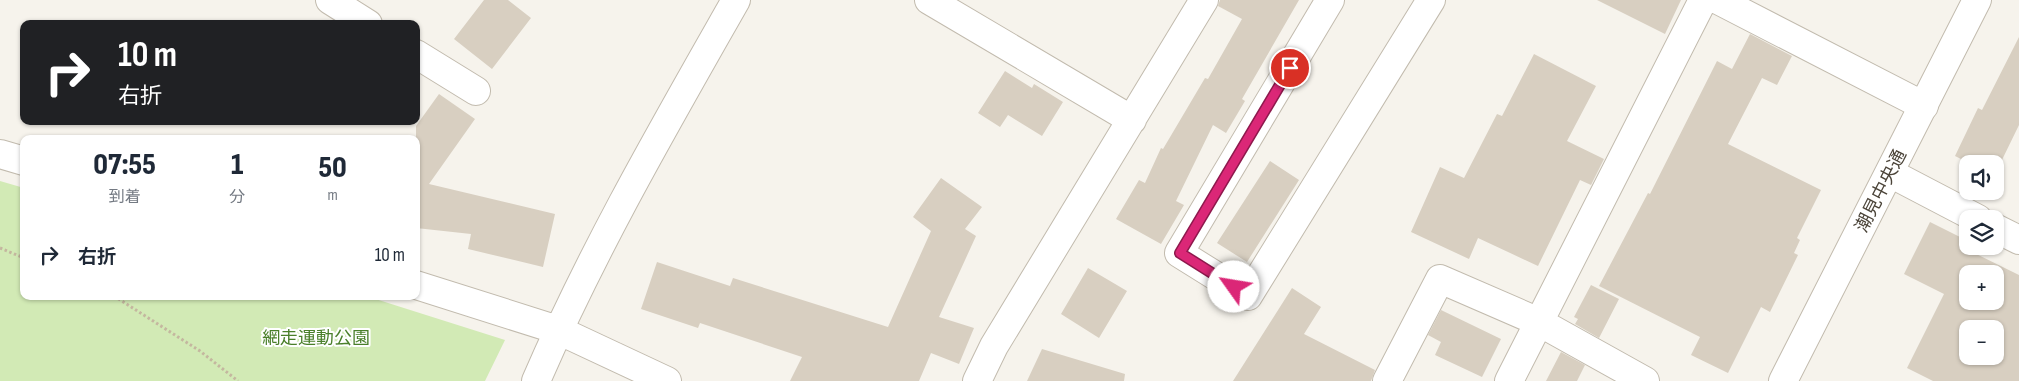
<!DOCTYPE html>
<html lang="ja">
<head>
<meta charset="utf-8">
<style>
	body { margin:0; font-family:"Sofia Sans Condensed","Noto Sans JP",sans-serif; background:#f6f6f7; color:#1f2937; height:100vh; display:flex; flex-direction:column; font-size:19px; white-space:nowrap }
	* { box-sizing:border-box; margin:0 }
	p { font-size:16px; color:#747a83 }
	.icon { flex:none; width:28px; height:28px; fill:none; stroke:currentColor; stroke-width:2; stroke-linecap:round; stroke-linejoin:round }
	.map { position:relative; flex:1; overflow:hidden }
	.panel { position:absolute; left:20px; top:135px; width:400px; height:165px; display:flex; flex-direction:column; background:#fff; border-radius:10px; box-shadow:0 1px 4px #0004 }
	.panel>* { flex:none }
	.hud { position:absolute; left:20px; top:20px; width:400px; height:105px; border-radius:10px; box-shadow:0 1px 4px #0004; background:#202124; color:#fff; overflow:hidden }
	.buttons { position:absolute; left:1959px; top:155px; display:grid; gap:10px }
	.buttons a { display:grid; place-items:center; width:45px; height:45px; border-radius:10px; background:#fff; box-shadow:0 1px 4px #0004; font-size:25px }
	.pin { position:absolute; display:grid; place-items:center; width:42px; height:42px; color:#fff; margin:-21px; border:2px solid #fff; border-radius:50%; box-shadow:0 1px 5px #0007 }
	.me { position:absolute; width:55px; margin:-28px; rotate:302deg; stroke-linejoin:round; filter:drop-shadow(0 0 4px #0008) }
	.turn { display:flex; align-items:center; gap:18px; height:105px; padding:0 15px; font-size:22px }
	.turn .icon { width:65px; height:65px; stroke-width:2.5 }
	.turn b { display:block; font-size:35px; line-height:42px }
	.eta { display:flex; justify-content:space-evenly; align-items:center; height:85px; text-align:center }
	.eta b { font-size:30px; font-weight:800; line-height:35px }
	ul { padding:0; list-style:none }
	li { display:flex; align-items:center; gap:15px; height:70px; padding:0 15px }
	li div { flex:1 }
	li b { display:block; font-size:19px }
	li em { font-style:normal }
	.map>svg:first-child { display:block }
	.green { fill:#d2eab5 }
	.building { fill:#d8cfc1; fill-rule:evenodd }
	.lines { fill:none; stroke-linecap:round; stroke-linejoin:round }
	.minor-casing { stroke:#c2bbae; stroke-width:30 }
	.tertiary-casing { stroke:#c2bbae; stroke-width:30 }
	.path { stroke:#c4b79f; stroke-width:3; stroke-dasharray:2.5 2.5; stroke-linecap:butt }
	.minor { stroke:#fff; stroke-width:28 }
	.tertiary { stroke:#fff; stroke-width:28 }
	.route-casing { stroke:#8e194d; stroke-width:12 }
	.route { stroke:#db2777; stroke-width:9 }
	.labels { text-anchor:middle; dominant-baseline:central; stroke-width:4; stroke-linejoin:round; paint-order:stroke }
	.street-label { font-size:18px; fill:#4b4439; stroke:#fff }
	.park-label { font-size:18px; fill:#4a7f2a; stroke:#fff }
</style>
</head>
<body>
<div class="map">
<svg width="2019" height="381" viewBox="0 0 2019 381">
	<rect width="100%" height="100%" fill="#f6f3ec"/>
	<path class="green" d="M0,181L24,188V296H366L505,340L485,381H0Z"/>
	<path class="building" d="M484,0H508L531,18L492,69L454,39Z
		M1220,0H1299L1242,99L1245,101L1226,133L1213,125L1176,201L1184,205L1161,244L1116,219L1139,180L1145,183L1161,148L1163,149L1205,78L1208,79L1242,19L1218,6Z
		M1597,0H1681L1665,34Z
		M1750,34L1792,56L1777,85L1762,78L1728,144L1821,190L1797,238L1800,240L1794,253L1798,255L1770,312L1761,307L1728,373L1691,355L1700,337L1599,286L1648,193L1650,194L1717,61L1732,69Z
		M2019,37V125L2000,164H1971L1955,156L1978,108L1982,110Z
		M1534,54L1596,86L1567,141L1604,159L1591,185L1580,180L1538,266L1478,238L1469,259L1411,232L1440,167L1464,178L1497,114L1502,116Z
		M1005,71L1032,88L1034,84L1063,102L1042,136L1008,115L1000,127L978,113Z
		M439,94L475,119L429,184L555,214L543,267L468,249L471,234L416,228V126Z
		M1270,161L1299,180L1247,262L1217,243Z
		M941,178L982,207L965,229L976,236L939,317L974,328L959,364L931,353L919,381H790L802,357L700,323L698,328L641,309L657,262L730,286L733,278L888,327L931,231L913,217Z
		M1930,222L1964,239L1960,246L2019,275V381H1933L1907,368L1944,294L1904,274ZM1968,274H1995V301H1968ZM1968,329H1995V356H1968Z
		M1088,268L1127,291L1099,338L1061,314Z
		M1591,285L1619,299L1599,338L1575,324L1578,319L1574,317Z
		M1292,288L1321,307L1304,334L1375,370L1371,381H1233Z
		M1441,310L1501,339L1482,377L1435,355L1441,342L1428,335Z
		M1042,349L1125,374L1124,381H1027Z
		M1561,352L1585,365L1577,381H1546Z"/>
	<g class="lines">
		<defs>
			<path id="minor" d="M330,0L368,24
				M929,0L1132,120
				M1330,0L1179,253L1248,296L1431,0
				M1718,0L1924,106
				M416,54L476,91
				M0,154L24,161
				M1890,173L1978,219
				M1995,228L2019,240
				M416,285L558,330L667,381
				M536,381C593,249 665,125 736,0
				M977,381L994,346L1204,0
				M1387,381L1440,279L1539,322L1645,381
				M1509,381L1703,0"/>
			<path id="tertiary" d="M1783,381L1977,0"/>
		</defs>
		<use href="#minor" class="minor-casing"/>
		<use href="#tertiary" class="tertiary-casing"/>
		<path class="path" d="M0,248L24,258
			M114,296L200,351L238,381"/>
		<use href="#minor" class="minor"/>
		<use href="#tertiary" class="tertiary"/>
	</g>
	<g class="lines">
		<defs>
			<path id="route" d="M1234,287L1180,253L1290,68"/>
		</defs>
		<use href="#route" class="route-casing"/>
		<use href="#route" class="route"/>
	</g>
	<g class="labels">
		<g class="street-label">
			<text transform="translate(1881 191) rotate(-63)">潮見中央通</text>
		</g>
		<g class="park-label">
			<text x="316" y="338">網走運動公園</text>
		</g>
	</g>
</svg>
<div class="buttons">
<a><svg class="icon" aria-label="sound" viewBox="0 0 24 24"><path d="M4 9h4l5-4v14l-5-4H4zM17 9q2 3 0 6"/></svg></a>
<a><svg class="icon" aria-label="layers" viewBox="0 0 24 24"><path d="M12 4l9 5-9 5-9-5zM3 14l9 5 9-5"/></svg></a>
<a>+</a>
<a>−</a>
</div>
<div class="pin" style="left:1290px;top:68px;background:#d93025"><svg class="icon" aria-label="arrive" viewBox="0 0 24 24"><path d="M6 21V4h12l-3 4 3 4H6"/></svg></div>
<svg class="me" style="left:1234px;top:287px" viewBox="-20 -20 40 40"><circle r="19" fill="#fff"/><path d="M0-13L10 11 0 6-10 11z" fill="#db2777"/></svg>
<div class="hud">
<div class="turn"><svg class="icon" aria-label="right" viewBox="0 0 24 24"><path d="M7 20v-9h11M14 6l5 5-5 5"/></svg><div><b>10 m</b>右折</div></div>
</div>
<section class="panel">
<div class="eta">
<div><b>07:55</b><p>到着</p></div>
<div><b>1</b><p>分</p></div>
<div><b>50</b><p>m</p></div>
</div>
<ul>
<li><svg class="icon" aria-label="right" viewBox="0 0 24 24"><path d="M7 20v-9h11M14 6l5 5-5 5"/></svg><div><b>右折</b></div><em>10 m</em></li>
</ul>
</section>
</div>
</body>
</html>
